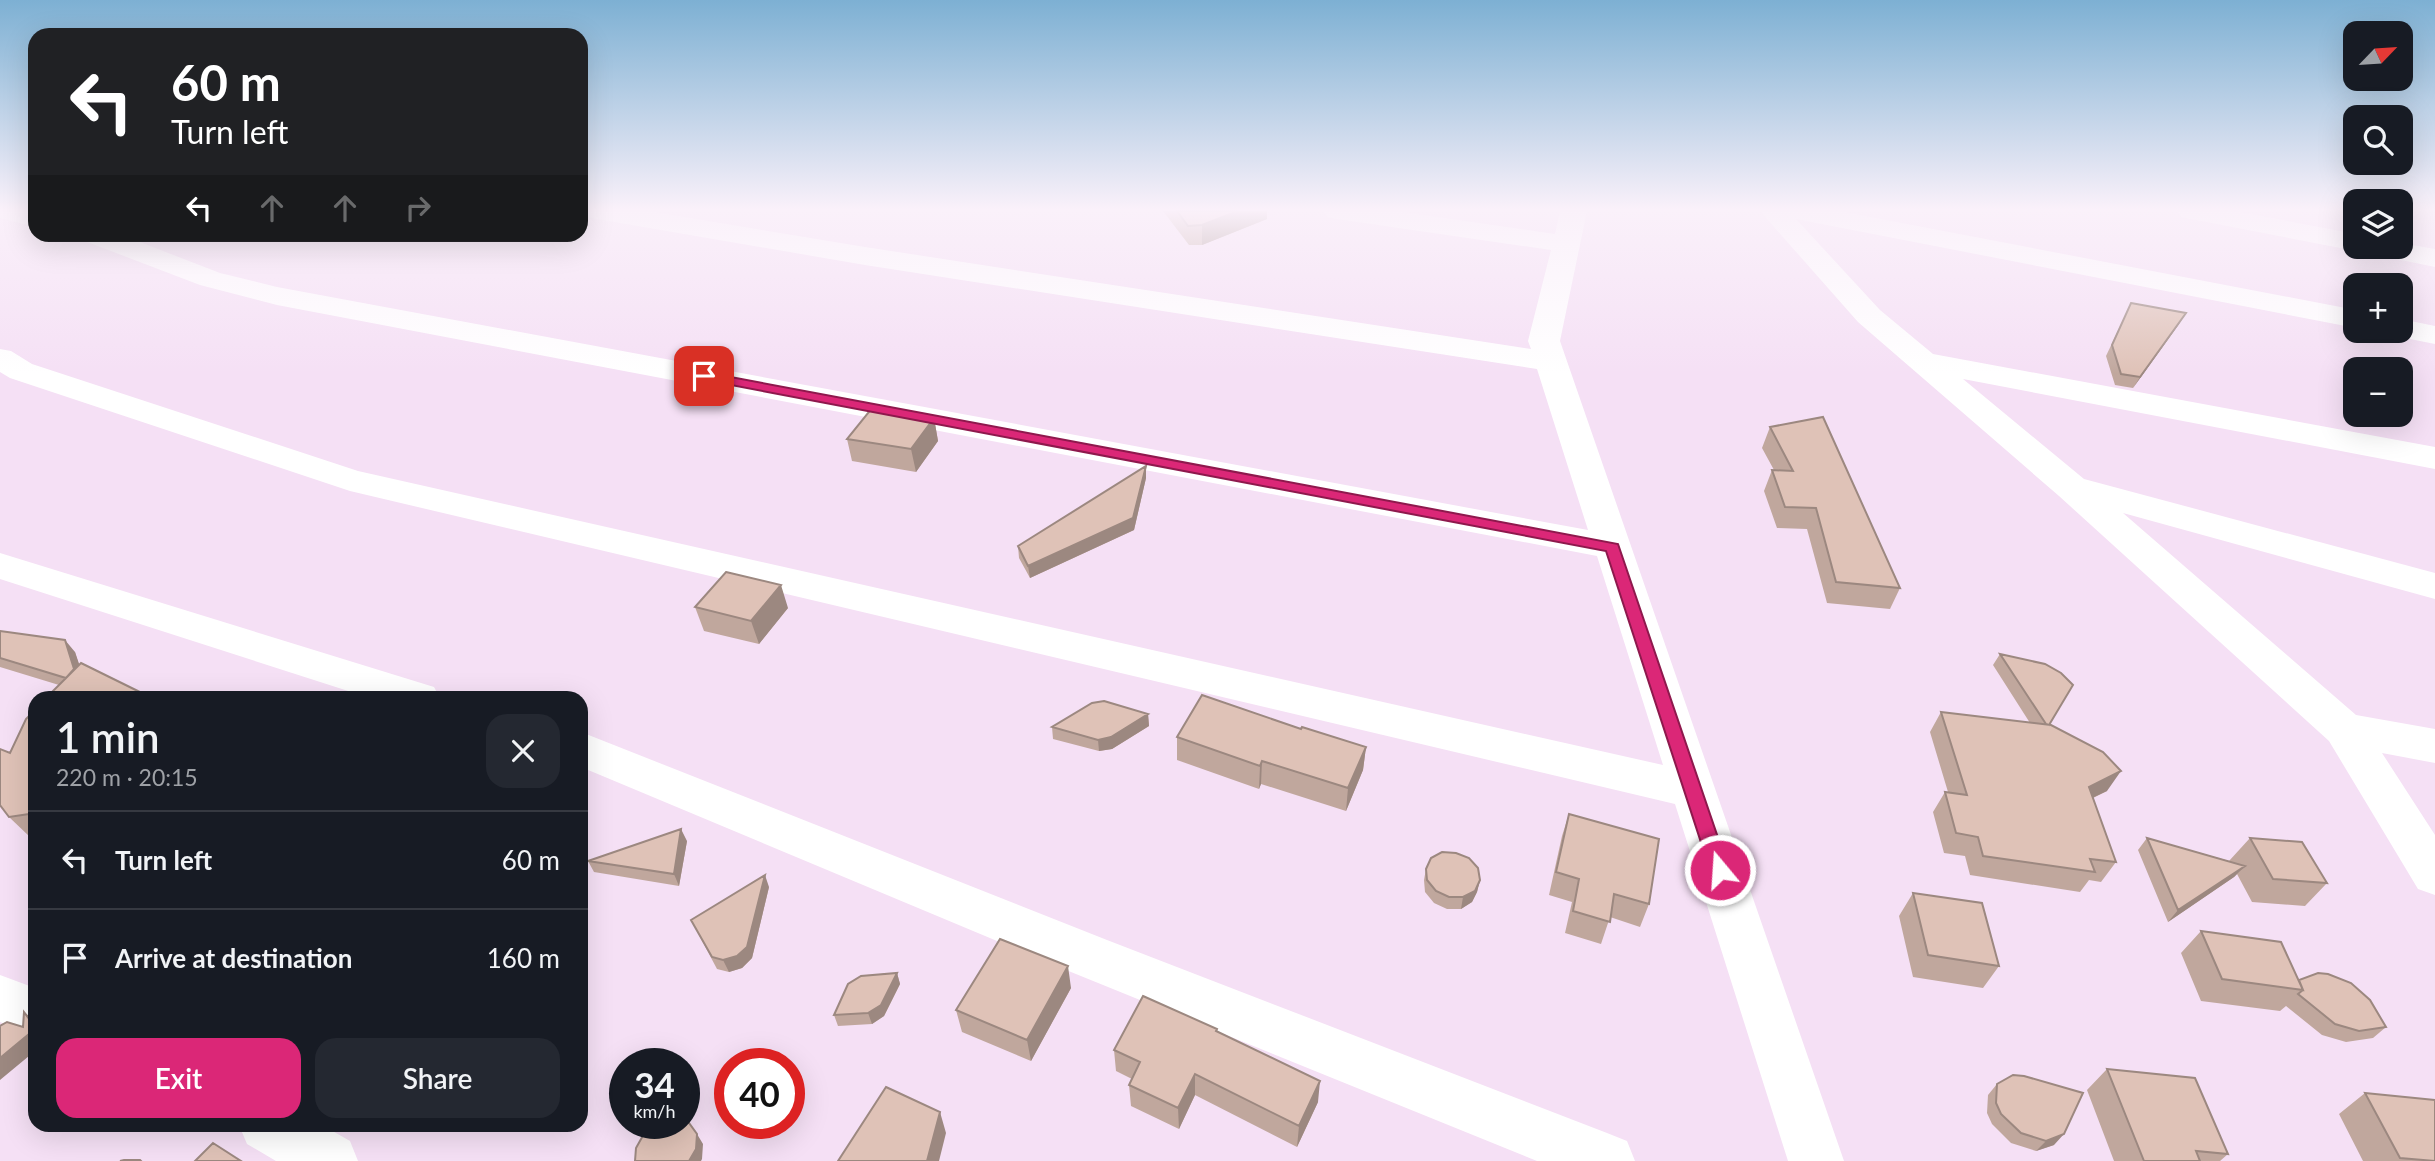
<!DOCTYPE html>
<html lang="en">
<head>
<meta charset="utf-8">
<style>
	body { margin:0; font-family:Lato,sans-serif; background:#242831; color:#f1f3f6; height:100vh; display:flex; flex-direction:column; font-size:26px; white-space:nowrap }
	* { box-sizing:border-box; margin:0 }
	p { font-size:23px; color:#9ea1a6 }
	.icon { flex:none; width:38px; height:38px; fill:none; stroke:currentColor; stroke-width:2; stroke-linecap:round; stroke-linejoin:round }
	.map { position:relative; flex:1; overflow:hidden }
	.side { position:absolute; left:28px; top:691px; width:560px; height:441px; display:flex; flex-direction:column; background:#171b24; border-radius:21px; box-shadow:0 7px 28px #0002 }
	.side>* { flex:none }
	.top-card { position:absolute; left:28px; top:28px; width:560px; height:214px; border-radius:21px; box-shadow:0 7px 28px #0002; background:#202124; color:#fff; overflow:hidden }
	.needle { width:46px; rotate:65deg }
	.buttons { position:absolute; left:2343px; top:21px; display:grid; gap:14px }
	.buttons a { display:grid; place-items:center; width:70px; height:70px; border-radius:14px; background:#171b24; box-shadow:0 7px 28px #0002; font-size:35px }
	.speed { position:absolute; left:609px; top:1048px; display:flex; gap:14px; font-size:35px; font-weight:700; text-align:center }
	.speed>* { display:grid; place-content:center; width:91px; height:91px; border-radius:50%; background:#171b24; box-shadow:0 7px 28px #0002; line-height:1 }
	.speed small { font-size:18px; font-weight:400 }
	.speed .limit { border:10px solid #d22; background:#fff; color:#111 }
	.pin { position:absolute; display:grid; place-items:center; width:60px; height:60px; color:#fff; margin:-30px; border-radius:14px; box-shadow:0 4px 10px #0006 }
	.me { position:absolute; width:77px; margin:-38px; rotate:342deg; stroke-linejoin:round; filter:drop-shadow(0 0 5px #0008) }
	.turn { display:flex; align-items:center; gap:24px; height:147px; padding:0 28px; font-size:32px }
	.turn .icon { width:91px; height:91px; stroke-width:2.5 }
	.turn b { display:block; font-size:49px; line-height:60px }
	.lanes { display:flex; align-items:center; height:66px; padding:0 28px; background:#0003; justify-content:center; gap:35px; direction:ltr }
	.lanes .off { opacity:.35 }
	.round { display:grid; place-items:center; flex:none; width:74px; height:74px; border-radius:21px; background:#242831 }
	.head { display:flex; align-items:center; justify-content:space-between; height:119px; padding:0 28px }
	h1 { font-size:42px; font-weight:600; line-height:52px }
	.button { display:flex; gap:14px; margin-top:auto; padding:14px 28px }
	.button a { flex:1; height:80px; border-radius:21px; background:#db2777; color:#fff; font-size:28px; font-weight:600; line-height:80px; text-align:center }
	.button a+a { background:#242831; color:#f1f3f6 }
	ul { padding:0; list-style:none }
	li { display:flex; align-items:center; gap:21px; height:98px; padding:0 28px; border-top:2px solid #363941 }
	li div { flex:1 }
	li b { display:block; font-size:26px }
	li em { font-style:normal }
	.map>svg:first-child { display:block }
	.lines { fill:none; stroke-linecap:round; stroke-linejoin:round }
	.minor { fill:#fff; fill-rule:evenodd }
	.wall { fill:#c0a79d }
	.shaded-wall { fill:#9c8880 }
	.building { fill:#dfc2b7; stroke:#9c8880; stroke-width:2 }
	.route { fill:#db2777; stroke:#8e194d; stroke-width:2 }
</style>
</head>
<body>
<div class="map">
<svg width="2435" height="1161" viewBox="0 0 2435 1161">
	<rect width="100%" height="100%" fill="#f5e0f5"/>
	<g class="lines">
		<path class="minor" d="M0,211H35V227L0,218Z
			M584,211H648L865,247L1531,349L1528,341L1551,250L1337,219L1327,217L1324,211H1396L1555,234L1560,211H1587L1560,341L1844,1161H1788L1675,804L350,491L10,378L0,372V349L11,351L32,364L358,471L1663,765L1597,556L277,305L200,285L82,240L78,234H119L220,273L277,287L1588,530L1537,369L865,265L597,219L587,217Z
			M1760,211H1839L2356,310V328L1796,219L1880,310L1933,354L2435,447V469L1963,379L2084,479L2435,573V599L2123,513L2356,715L2435,729V763L2382,753L2435,835V895L2418,889L2329,741L2059,496L1858,322Z
			M2178,211H2235L2356,234V247H2401V243L2435,249V267L2367,253L2365,249L2356,251L2191,219L2181,217Z
			M2401,319L2435,326V344L2390,335L2388,331H2401Z
			M0,553L434,687L440,698H370L0,579Z
			M581,732L1107,940L1607,1133L1627,1141L1635,1161H1537L1071,972L581,767Z
			M0,975L35,988V1036L0,1022Z
			M239,1125H322L350,1141L358,1161H276L247,1144Z"/>
	</g>
	<path class="wall" d="M1163,211H1267V219L1202,245H1189Z
		M2131,303L2179,324L2133,388L2115,385L2106,356Z
		M934,418L938,441L916,472L852,461L847,439Z
		M1770,427L1900,588L1890,609L1827,603L1807,529L1777,528L1764,491L1772,470H1774L1762,448Z
		M1146,466V478L1134,530L1030,578L1019,558L1018,546Z
		M695,607L788,608L759,644L704,631Z
		M0,631L75,652L79,665L59,685L0,667Z
		M2000,654L2049,725L2107,791L2093,798L2116,862L2101,882L2089,880L2080,892L1970,875L1965,856L1944,853L1933,812L1945,792H1948L1930,732L1941,712L2030,723L1993,665Z
		M35,710V836L30,837L9,817L10,753Z
		M1148,714L1149,726L1112,749L1099,751L1053,739L1052,727Z
		M1301,729L1366,747L1363,770L1346,811L1261,784L1259,789L1177,760V737Z
		M1569,814L1649,904L1640,927L1610,917L1601,944L1565,933L1572,902L1549,895L1562,836Z
		M2147,838L2229,861L2250,838L2327,883L2305,906L2252,902L2237,874L2234,877L2168,922L2138,850Z
		M687,841L679,886L594,872L588,861Z
		M1426,869L1480,880L1477,892L1472,902L1461,909H1447L1434,903L1425,892L1424,880Z
		M769,887L752,958L742,968L729,972L717,969L691,920Z
		M1913,893L1999,966L1983,988L1913,977L1899,916Z
		M2201,931L2299,980L2386,1027L2373,1038L2346,1042L2322,1035L2286,1006L2280,1011L2201,1001L2181,953Z
		M897,973L900,984L884,1016L872,1024L838,1026L834,1015Z
		M1071,988L1031,1061L962,1032L956,1010Z
		M1217,1032L1318,1102L1297,1147L1195,1095L1179,1129L1131,1106L1129,1085L1132,1079L1116,1071L1114,1050Z
		M2107,1069L2228,1154L2220,1161H2114L2087,1090Z
		M1997,1084L2054,1145L2036,1151L2011,1143L1992,1124L1987,1113L1988,1095Z
		M2365,1093L2435,1161H2363L2339,1114Z"/>
	<path class="shaded-wall" d="M1238,211H1267V219L1202,245V225Z
		M2186,313L2179,324L2133,388L2140,377Z
		M934,418L938,441L916,472L911,449Z
		M1146,466V478L1134,530L1030,578L1028,566Z
		M781,585L788,608L759,644L751,621Z
		M65,640L75,652L89,693L78,681Z
		M1148,714L1149,726L1112,749L1099,751L1098,740Z
		M1366,747L1363,770L1346,811L1348,788Z
		M1262,761L1261,784L1259,789L1260,766Z
		M2121,771L2107,791L2075,806L2089,787Z
		M35,812V820L29,814Z
		M681,829L687,841L679,886L674,874Z
		M2245,866L2234,877L2168,922L2178,910Z
		M765,875L769,887L752,958L742,968L729,972L723,960Z
		M1480,880L1477,892L1472,902L1461,909L1463,897Z
		M1068,966L1071,988L1031,1061L1027,1040Z
		M897,973L900,984L884,1016L872,1024L868,1013Z
		M24,1012L35,1021V1027Z
		M35,1029V1051L0,1080V1058Z
		M1195,1074V1095L1179,1129L1178,1108Z
		M1320,1081L1318,1102L1297,1147L1299,1126Z
		M940,1112L946,1133L939,1161H927Z
		M697,1134L703,1144L702,1159L701,1161H689Z
		M2064,1134L2054,1145L2036,1151L2046,1141Z"/>
	<path class="building" d="M1177,211H1238L1202,225L1188,226Z
		M2131,303L2186,313L2140,377L2121,374L2112,345Z
		M872,408L934,418L911,449L847,439Z
		M1823,417L1900,588L1836,582L1816,508L1785,507L1772,470L1793,471L1770,427Z
		M1146,466L1133,518L1028,566L1018,546Z
		M726,572L781,585L751,621L695,607Z
		M0,631L65,640L74,669L66,678L0,658Z
		M2000,654L2045,664L2061,673L2073,685L2049,725L2046,724Z
		M81,663L152,698H46Z
		M1202,695L1301,729L1302,727L1366,747L1348,788L1262,761L1260,766L1177,737Z
		M1104,701L1148,714L1111,737L1098,740L1052,727L1092,703Z
		M35,710V812L29,814L9,817L0,805V749L10,753L26,719Z
		M1941,712L2051,725L2103,752L2121,771L2089,787L2116,862L2090,859L2095,872L1983,856L1978,837L1956,833L1945,792L1967,795Z
		M1569,814L1659,839L1649,904L1614,894L1610,922L1573,911L1579,879L1556,872Z
		M681,829L674,874L588,861Z
		M2147,838L2245,866L2178,910Z
		M2250,838L2302,842L2327,883L2273,879Z
		M1442,852L1456,853L1469,858L1478,868L1480,880L1475,891L1463,897H1449L1436,891L1427,880L1426,869L1431,858Z
		M765,875L747,947L737,956L723,960L712,957L691,920Z
		M1913,893L1982,903L1999,966L1928,955Z
		M2201,931L2281,942L2303,990L2222,979Z
		M1000,939L1068,966L1027,1040L956,1010Z
		M897,973L881,1005L868,1013L834,1015L848,984L861,976Z
		M2318,973L2328,974L2351,983L2370,1000L2386,1027L2359,1031L2335,1024L2298,994L2303,990L2299,980Z
		M1143,996L1217,1029L1216,1031L1320,1081L1299,1126L1195,1074L1178,1108L1129,1085L1140,1062L1114,1050Z
		M24,1012L35,1027V1029L0,1058V1026L7,1022L23,1027Z
		M2107,1069L2195,1078L2228,1154L2196,1151L2200,1161H2144Z
		M2013,1075L2024,1076L2083,1093L2064,1134L2046,1141L2021,1133L2001,1114L1996,1103L1997,1084Z
		M886,1087L940,1112L927,1161H838Z
		M2365,1093L2435,1100V1161L2400,1158Z
		M684,1122L689,1123L697,1134L696,1149L689,1161H635L636,1148L645,1132L658,1124H684Z
		M213,1143L241,1161H195Z
		M124,1160H140L141,1161H120Z"/>
	<linearGradient id="sky" x2="0" y2="1"><stop stop-color="#7db0d3"/><stop offset="0.56" stop-color="#faf1fa"/><stop offset="1" stop-color="#faf1fa" stop-opacity="0"/></linearGradient>
	<rect width="2435" height="374" fill="url(#sky)"/>
	<path class="route" d="M704,372L1618,544L1729,870L1726,876L1720,878L1713,876L1710,870L1606,551L699,379L698,376Z"/>
</svg>
<div class="buttons">
<a><svg class="needle" viewBox="-14 -14 28 28"><path d="M0-13l5 13h-10z" fill="#e53935"/><path d="M0 13l5-13h-10z" fill="#9ea1a6"/></svg></a>
<a><svg class="icon" aria-label="search" viewBox="0 0 24 24"><circle cx="10" cy="10" r="6"/><path d="M15 15l6 6"/></svg></a>
<a><svg class="icon" aria-label="layers" viewBox="0 0 24 24"><path d="M12 4l9 5-9 5-9-5zM3 14l9 5 9-5"/></svg></a>
<a>+</a>
<a>−</a>
</div>
<div class="speed"><div>34<small>km/h</small></div><div class="limit">40</div></div>
<div class="pin" style="left:704px;top:376px;background:#d93025"><svg class="icon" aria-label="arrive" viewBox="0 0 24 24"><path d="M6 21V4h12l-3 4 3 4H6"/></svg></div>
<svg class="me" style="left:1720px;top:870px" viewBox="-20 -20 40 40"><circle r="17" fill="#db2777" stroke="#fff" stroke-width="3"/><path d="M0-11L8 9 0 5-8 9z" fill="#fff"/></svg>
<div class="top-card">
<div class="turn"><svg class="icon" aria-label="left" viewBox="0 0 24 24"><path d="M17 20v-9H6M10 6l-5 5 5 5"/></svg><div><b>60 m</b>Turn left</div></div>
<div class="lanes"><svg class="icon" aria-label="left" viewBox="0 0 24 24"><path d="M17 20v-9H6M10 6l-5 5 5 5"/></svg><svg class="icon off" aria-label="ahead" viewBox="0 0 24 24"><path d="M12 20V5M6 11l6-6 6 6"/></svg><svg class="icon off" aria-label="ahead" viewBox="0 0 24 24"><path d="M12 20V5M6 11l6-6 6 6"/></svg><svg class="icon off" aria-label="right" viewBox="0 0 24 24"><path d="M7 20v-9h11M14 6l5 5-5 5"/></svg></div>
</div>
<section class="side">
<div class="head"><div><h1>1 min</h1><p>220 m · 20:15</p></div><a class="round"><svg class="icon" aria-label="close" viewBox="0 0 24 24"><path d="M6 6l12 12M18 6L6 18"/></svg></a></div>
<ul>
<li><svg class="icon" aria-label="left" viewBox="0 0 24 24"><path d="M17 20v-9H6M10 6l-5 5 5 5"/></svg><div><b>Turn left</b></div><em>60 m</em></li>
<li><svg class="icon" aria-label="arrive" viewBox="0 0 24 24"><path d="M6 21V4h12l-3 4 3 4H6"/></svg><div><b>Arrive at destination</b></div><em>160 m</em></li>
</ul>
<div class="button"><a>Exit</a><a>Share</a></div>
</section>
</div>
</body>
</html>
